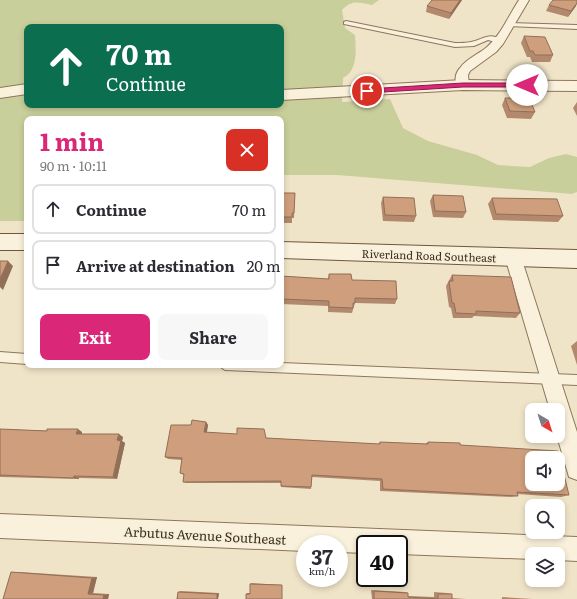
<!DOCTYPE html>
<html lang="en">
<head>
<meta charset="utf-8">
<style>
	body { margin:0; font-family:Literata,serif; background:#f7f7f7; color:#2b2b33; height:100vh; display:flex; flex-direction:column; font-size:15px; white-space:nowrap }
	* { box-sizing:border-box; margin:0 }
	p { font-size:13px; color:#7c7c81 }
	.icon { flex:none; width:22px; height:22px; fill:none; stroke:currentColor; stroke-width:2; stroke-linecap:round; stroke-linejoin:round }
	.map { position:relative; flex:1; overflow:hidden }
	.sheet { position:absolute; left:24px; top:116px; width:260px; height:252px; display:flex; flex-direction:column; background:#fff; border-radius:8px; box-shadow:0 2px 6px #0003 }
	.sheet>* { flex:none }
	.top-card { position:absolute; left:24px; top:24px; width:260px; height:84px; border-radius:8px; box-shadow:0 2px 6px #0003; background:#0b6e4f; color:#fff; overflow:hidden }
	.needle { width:26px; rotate:141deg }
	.controls { position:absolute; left:525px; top:403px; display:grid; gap:8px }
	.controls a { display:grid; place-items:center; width:40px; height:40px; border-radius:8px; background:#fff; box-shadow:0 2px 6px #0003; font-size:20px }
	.speed { position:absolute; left:296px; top:535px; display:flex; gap:8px; font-size:20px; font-weight:700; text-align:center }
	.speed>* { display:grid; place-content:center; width:52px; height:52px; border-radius:50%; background:#fff; box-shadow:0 2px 6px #0003; line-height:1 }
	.speed small { font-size:10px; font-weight:400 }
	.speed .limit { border:2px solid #111; border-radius:6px; background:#fff; color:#111 }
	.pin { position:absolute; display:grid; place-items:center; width:34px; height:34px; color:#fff; margin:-17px; border:2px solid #fff; border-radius:50%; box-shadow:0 1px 4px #0007 }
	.me { position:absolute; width:44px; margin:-22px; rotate:270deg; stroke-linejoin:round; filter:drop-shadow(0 0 3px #0008) }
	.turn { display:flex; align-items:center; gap:14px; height:84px; padding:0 16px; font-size:18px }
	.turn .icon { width:52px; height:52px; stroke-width:2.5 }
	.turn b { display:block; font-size:28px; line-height:34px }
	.round { display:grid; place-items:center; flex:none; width:42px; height:42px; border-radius:8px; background:#f7f7f7 }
	.summary { display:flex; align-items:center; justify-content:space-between; height:68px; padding:0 16px }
	h1 { font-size:24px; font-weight:700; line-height:30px; color:#db2777 }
	.button { display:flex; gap:8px; margin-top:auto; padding:8px 16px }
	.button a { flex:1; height:46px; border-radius:8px; background:#db2777; color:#fff; font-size:16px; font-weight:700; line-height:46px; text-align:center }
	.button a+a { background:#f7f7f7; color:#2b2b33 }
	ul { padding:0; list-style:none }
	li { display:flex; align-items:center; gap:12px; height:50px; margin:0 8px 6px; padding:0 8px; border:2px solid #e1e1e2; border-radius:8px }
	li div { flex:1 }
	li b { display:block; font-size:15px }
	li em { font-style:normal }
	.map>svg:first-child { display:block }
	.green { fill:#c9cf9b; fill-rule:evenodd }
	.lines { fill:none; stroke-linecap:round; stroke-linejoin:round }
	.service-casing { stroke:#8d765c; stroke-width:2 }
	.minor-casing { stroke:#8d765c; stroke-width:2 }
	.tertiary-casing { stroke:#8d765c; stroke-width:2 }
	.secondary-casing { stroke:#6f573f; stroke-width:2 }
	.service { fill:#faf1dc; fill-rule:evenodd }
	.minor { fill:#faf1dc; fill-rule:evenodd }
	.tertiary { fill:#faf1dc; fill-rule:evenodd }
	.secondary { fill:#faf1dc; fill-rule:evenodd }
	.wall { fill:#b2896c }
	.shaded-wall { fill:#916f58 }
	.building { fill:#cf9f7d; stroke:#916f58; fill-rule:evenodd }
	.route { fill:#db2777; stroke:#8e194d }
	.labels { text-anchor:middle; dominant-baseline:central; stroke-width:3; stroke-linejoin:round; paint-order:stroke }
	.street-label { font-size:11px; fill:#3d2e20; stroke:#f7eed8 }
	.near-street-label { font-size:13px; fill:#3d2e20; stroke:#f7eed8 }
</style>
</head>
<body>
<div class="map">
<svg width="577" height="599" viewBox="0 0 577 599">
	<rect width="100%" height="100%" fill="#f0e4c8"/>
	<path class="green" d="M0,0H379L372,5C357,2 352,0 342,10L345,28L355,35C356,51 358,70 343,78L342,102L390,99L403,128L428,141L477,155L498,165L530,167L549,158L566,154L577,157V192L572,194L337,175H281V119H27V221H0ZM27,27H281V105H27Z"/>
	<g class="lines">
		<defs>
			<path id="service" d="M346,21L455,43C460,43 466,43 471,42C483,40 490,31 502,41L499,43L488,40L474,46L455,47L344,24V22Z
				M509,23L577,25V29L507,26L506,25Z
				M0,352L27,354V364L0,362Z
				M281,363L577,375V385L225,370L222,368L220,365H281Z"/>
			<path id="minor" d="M519,0H529L503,44L496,52L470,71L468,75L469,85L468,88H458C454,82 455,73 460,68C466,59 479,54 487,47C501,35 509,15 519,0Z
				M513,250L519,252L521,257L577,432V480L569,477L557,436L558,410H550L505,257L507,252Z
				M0,514L577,537V561L558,560V554H532V559L399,554V544H365V553L339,552V544H305V551L0,538Z"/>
			<path id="tertiary" d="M463,80L577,81V91L463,90L281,100V90Z
				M27,84V94L0,98V88Z"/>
			<path id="secondary" d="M0,234H27V250H0Z
				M281,242L577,250V268L281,258Z"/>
		</defs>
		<use href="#service" class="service-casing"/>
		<use href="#minor" class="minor-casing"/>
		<use href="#tertiary" class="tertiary-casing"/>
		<use href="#secondary" class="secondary-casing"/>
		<use href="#service" class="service"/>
		<use href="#minor" class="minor"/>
		<use href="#tertiary" class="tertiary"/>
		<use href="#secondary" class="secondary"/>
	</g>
	<path class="wall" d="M462,0L449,19L426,12L427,6Z
		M549,5L576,6L568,17L546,11Z
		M524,36L553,55L550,62H532L530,57H527L521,43Z
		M505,98L535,112L531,119L507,118L502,105Z
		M577,102V116L573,108Z
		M281,193H295L294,218H292V223H281Z
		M433,195L466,212L463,218L433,217L430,201Z
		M383,197L416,216L414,222L383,221L381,203Z
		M492,198L563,216L558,222L493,220L488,204Z
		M329,274L352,280L397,299L395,304L355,303L352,313L328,312V306L281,304V276L328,279Z
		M452,275L520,313L516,318L474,316L472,318H453L451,308L449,307L446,286Z
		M577,341V365L571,346Z
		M206,422L208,425L207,432L266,438L378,444L380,442L425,444L428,442L460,445L569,495L561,497L517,494L518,496L511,497L380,491V481L312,477L311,489L281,487V483H186L183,482L184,475L180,473L182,460L168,459L165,457L191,425Z
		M0,429L82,432V434L123,437L122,441L125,443L117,479L79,478V479L0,477Z
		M11,572H19L97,577L93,593L109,594L108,599H3Z
		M251,583L282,585V599L246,594L247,593H250V584Z
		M371,590L405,592L408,593V596L434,597V592L447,593L452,594V598L466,599H372Z
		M181,591L219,593L218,599H177L178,592Z
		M502,597L533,599H502Z"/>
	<path class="shaded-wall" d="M460,0H462L449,19L451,13Z
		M577,3L576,6L568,17L571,11Z
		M8,261L13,266L3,290L0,287V279Z
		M206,422L208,425L206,435L204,432Z
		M78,429L82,432L81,436L76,434Z
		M119,434L123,437L122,441L125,443L117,479L113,477L117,440Z
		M74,476L79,478V479L73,478Z
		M97,577L93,593L88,594L92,578Z
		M219,593L218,599H217V594Z
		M109,594L108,599H103L104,595Z"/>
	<path class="building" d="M432,0H460L451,13L427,6Z
		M553,0H577V3L571,11L549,5Z
		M524,36L545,37L553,55H535L533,51H530Z
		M505,98H529L535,112L510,111Z
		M281,193H295L294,213H292V217H281Z
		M433,195L463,196L466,212L435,211Z
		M383,197L414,198L416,216L385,215Z
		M492,198L557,199L563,216L496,214Z
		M0,261H8L0,279Z
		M329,274H351L352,280L396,281L397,299L355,298V303H353V308L329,307V301L281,299V276L329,279Z
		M452,275L511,277L520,313L476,311V314L456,313L454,303H452L449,281H453Z
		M192,420L206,422L204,432L237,434V428L264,429L266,438L380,444V442L428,444V442L460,443V445L558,451L569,495L517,492L518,496L383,489L382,479L312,475L311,487L281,486V481L183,482L184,474L180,473L182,458L165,457L171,425H191ZM532,458H558V484H532Z
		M0,429L47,431V429H78L76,434H119L117,440L121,441L113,477L74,476L73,478L0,475Z
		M11,572L92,578L88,594L104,595L103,599H3Z
		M250,584L282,585V599H246V594H250Z
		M374,591L408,593V597L438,599V594H452V599H374Z
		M178,592L217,594V599H177Z"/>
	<path class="route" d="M463,83H527L530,85L527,87H463L367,93L364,91L367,89Z"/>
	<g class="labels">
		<g class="street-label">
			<text transform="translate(429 255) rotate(2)">Riverland Road Southeast</text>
		</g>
		<g class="near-street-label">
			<text transform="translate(205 535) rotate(3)">Arbutus Avenue Southeast</text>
		</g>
	</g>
</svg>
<div class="controls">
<a><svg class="needle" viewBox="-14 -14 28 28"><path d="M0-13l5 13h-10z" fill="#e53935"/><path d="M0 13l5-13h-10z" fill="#7c7c81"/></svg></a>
<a><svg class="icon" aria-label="sound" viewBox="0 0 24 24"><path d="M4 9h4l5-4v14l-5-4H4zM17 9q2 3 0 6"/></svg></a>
<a><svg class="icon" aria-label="search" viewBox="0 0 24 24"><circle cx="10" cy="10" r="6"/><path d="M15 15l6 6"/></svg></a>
<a><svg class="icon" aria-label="layers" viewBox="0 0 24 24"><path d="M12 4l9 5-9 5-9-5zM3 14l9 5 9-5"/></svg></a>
</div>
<div class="speed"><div>37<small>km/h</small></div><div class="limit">40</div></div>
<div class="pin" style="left:367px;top:91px;background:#d93025"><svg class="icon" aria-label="arrive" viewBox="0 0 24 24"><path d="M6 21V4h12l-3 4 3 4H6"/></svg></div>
<svg class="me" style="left:527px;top:85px" viewBox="-20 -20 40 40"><circle r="19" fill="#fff"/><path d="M0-13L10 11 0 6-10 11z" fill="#db2777"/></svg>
<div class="top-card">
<div class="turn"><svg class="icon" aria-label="ahead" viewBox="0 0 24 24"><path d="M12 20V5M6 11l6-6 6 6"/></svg><div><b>70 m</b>Continue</div></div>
</div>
<section class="sheet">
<div class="summary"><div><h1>1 min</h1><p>90 m · 10:11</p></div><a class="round" style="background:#d93025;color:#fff"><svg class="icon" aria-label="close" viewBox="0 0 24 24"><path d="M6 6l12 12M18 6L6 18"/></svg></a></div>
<ul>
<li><svg class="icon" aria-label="ahead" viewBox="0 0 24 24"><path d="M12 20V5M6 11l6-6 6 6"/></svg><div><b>Continue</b></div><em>70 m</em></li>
<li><svg class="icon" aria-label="arrive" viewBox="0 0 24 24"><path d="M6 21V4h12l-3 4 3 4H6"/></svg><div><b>Arrive at destination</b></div><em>20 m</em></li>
</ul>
<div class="button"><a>Exit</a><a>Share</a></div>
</section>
</div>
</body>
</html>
